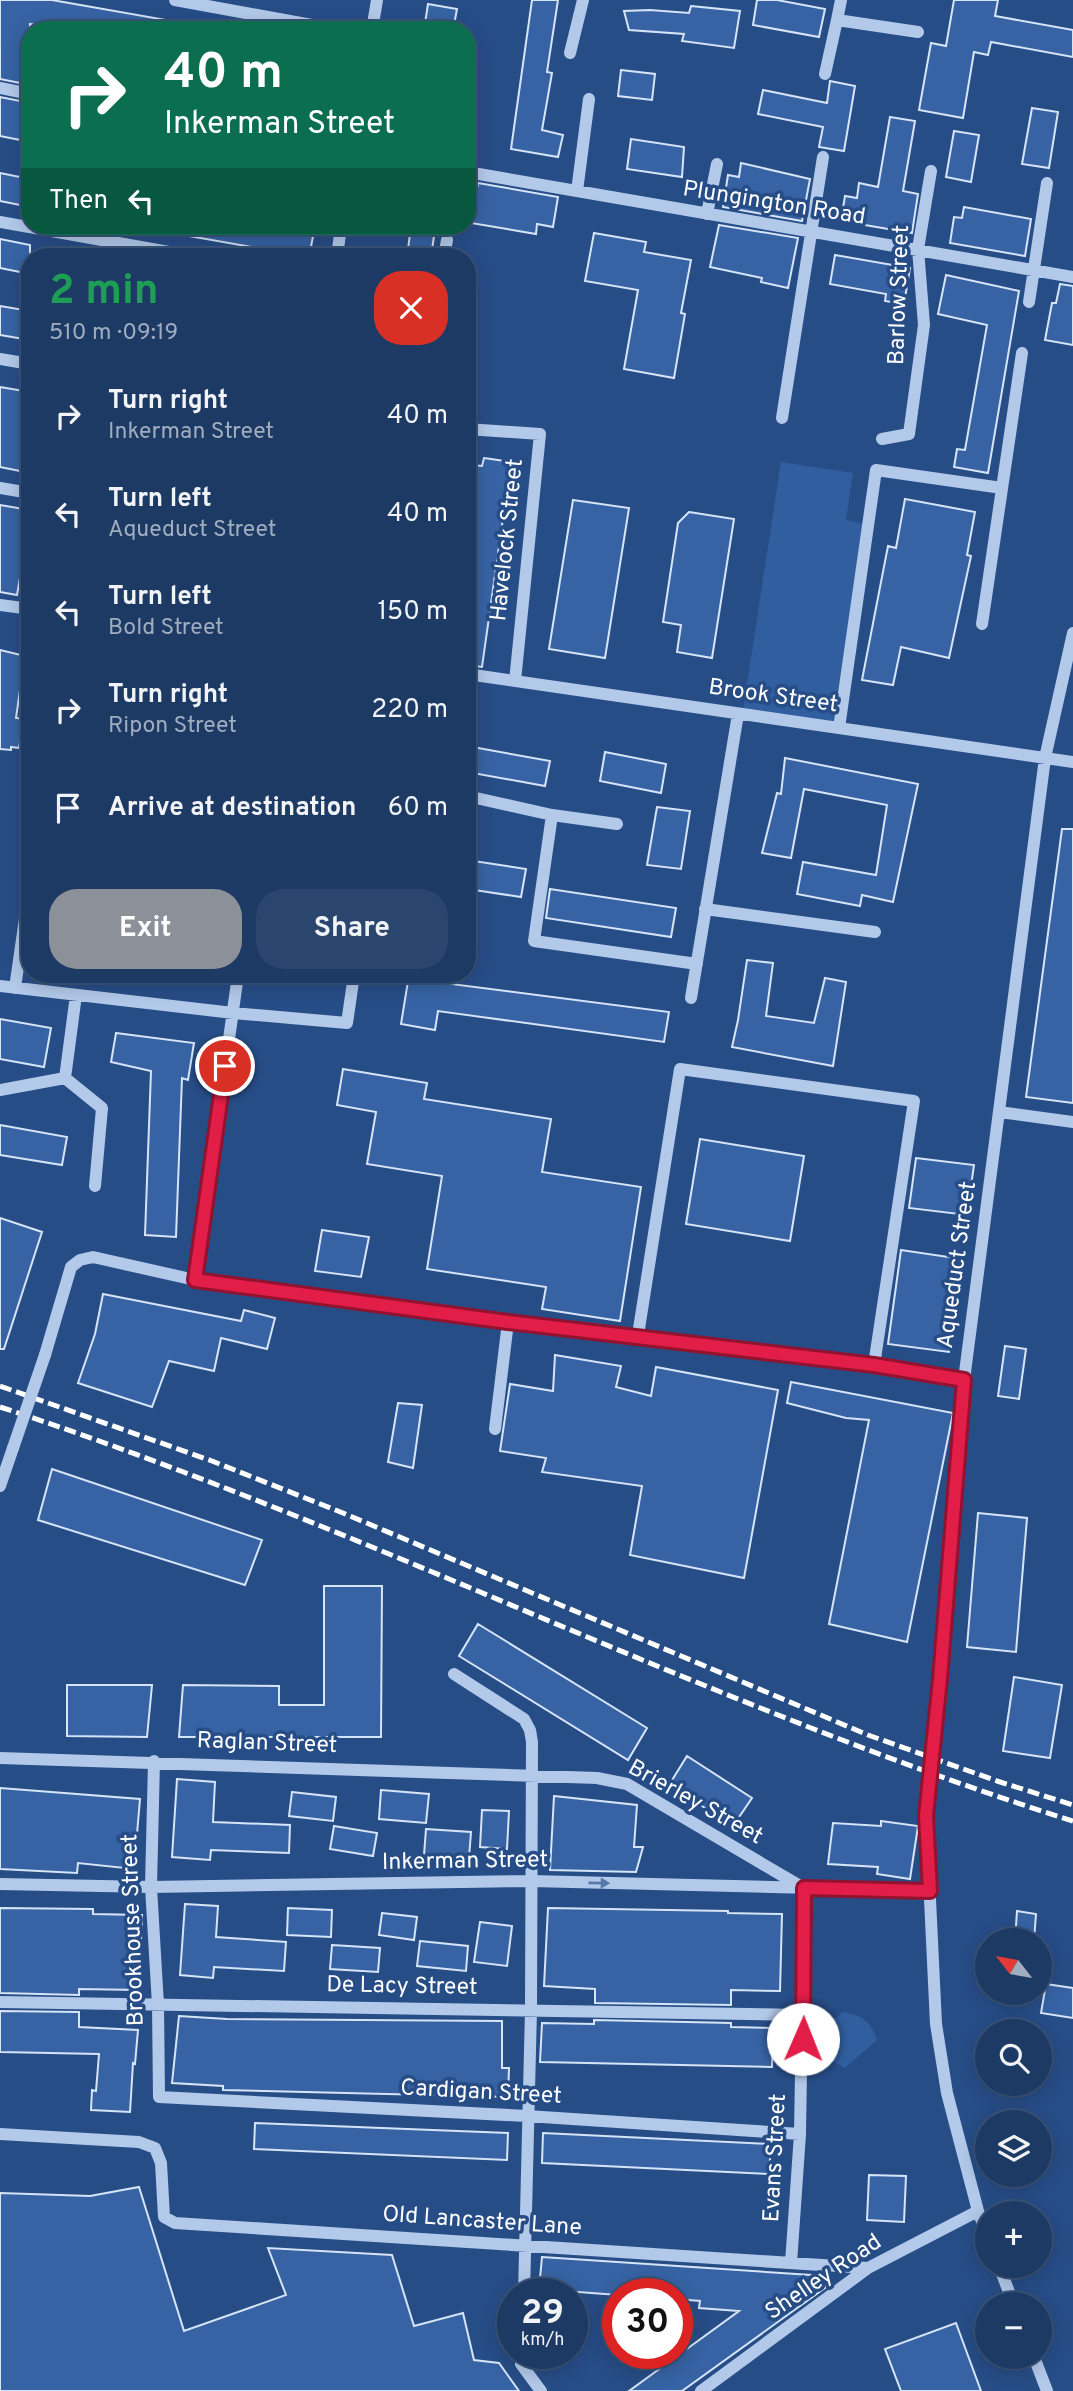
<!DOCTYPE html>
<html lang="en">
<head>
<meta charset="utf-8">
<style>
	body { margin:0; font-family:Overpass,sans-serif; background:#2a456e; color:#f1f3f6; height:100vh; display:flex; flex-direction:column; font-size:26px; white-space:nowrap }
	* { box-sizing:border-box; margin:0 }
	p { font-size:23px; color:#a0adbf }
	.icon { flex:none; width:38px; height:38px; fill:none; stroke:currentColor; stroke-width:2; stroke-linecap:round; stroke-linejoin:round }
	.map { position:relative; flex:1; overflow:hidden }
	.panel { position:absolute; left:21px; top:248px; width:455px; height:735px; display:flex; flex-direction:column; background:#1d3a65; border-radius:28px; box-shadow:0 4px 18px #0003,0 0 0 2px #3b5479 }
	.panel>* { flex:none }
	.banner { position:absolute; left:21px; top:21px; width:455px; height:214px; border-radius:28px; box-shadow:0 4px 18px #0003,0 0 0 2px #3b5479; background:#0b6e4f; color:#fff; overflow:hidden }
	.needle { width:46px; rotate:301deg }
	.fabs { position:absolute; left:975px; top:1928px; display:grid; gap:14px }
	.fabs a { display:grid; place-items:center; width:77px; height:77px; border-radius:50%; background:#1d3a65; box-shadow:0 4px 18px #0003,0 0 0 2px #3b5479; font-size:35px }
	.speed { position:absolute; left:497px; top:2278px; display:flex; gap:14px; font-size:35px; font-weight:700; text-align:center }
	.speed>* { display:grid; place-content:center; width:91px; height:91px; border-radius:50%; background:#1d3a65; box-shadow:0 4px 18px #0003,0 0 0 2px #3b5479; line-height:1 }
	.speed small { font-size:18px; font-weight:400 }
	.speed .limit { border:10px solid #d22; background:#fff; color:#111 }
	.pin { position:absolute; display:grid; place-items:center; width:60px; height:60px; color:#fff; margin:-30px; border:4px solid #fff; border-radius:50%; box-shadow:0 2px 7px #0007 }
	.me { position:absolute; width:77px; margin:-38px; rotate:1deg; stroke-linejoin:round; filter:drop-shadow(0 0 5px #0008) }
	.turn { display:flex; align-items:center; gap:24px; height:147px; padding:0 28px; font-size:32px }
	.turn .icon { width:91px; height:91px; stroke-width:2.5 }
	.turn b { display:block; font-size:49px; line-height:60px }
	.then { display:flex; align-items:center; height:66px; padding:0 28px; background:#0003; gap:14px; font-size:26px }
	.round { display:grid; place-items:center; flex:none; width:74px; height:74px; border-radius:28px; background:#2a456e }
	.head { display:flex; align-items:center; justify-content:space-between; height:119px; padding:0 28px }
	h1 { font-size:42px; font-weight:700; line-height:52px; color:#1e9e55 }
	.primary-button { display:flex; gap:14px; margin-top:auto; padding:14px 28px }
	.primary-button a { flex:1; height:80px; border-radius:28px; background:#8c9099; color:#fff; font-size:28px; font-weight:700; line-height:80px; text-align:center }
	.primary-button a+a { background:#2a456e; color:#f1f3f6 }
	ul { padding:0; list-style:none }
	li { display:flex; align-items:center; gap:21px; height:98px; padding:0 28px }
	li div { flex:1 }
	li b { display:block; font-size:26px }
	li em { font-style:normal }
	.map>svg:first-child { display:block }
	.green { fill:#315e9f }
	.building { fill:#3763a4; stroke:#d6e4f7; stroke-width:2 }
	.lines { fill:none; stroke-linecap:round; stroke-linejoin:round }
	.minor { stroke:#b2c9e9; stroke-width:12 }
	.rail { stroke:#fff; stroke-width:5; stroke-dasharray:12 5; stroke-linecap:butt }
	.minor-bridge { stroke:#b2c9e9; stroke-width:12 }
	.oneway { fill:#5878a9 }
	.route-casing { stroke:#92132f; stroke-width:18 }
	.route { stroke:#e11d48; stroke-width:12 }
	.labels { text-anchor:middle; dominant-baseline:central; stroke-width:7; stroke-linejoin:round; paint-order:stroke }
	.street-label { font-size:23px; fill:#fff; stroke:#274d87 }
</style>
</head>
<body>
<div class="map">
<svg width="1073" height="2391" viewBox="0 0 1073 2391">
	<rect width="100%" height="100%" fill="#274d87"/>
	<path class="green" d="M781,462L853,473L846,520L864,524L833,723L743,710Z
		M843,2012C861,2015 871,2021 877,2040L845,2068C829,2060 821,2051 819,2032Z"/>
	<path class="building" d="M0,0H52L166,20L165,30H63L30,24V85L0,79Z
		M532,0H558L547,72L552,73L542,130L563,135L558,157L511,149Z
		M757,0H777L825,9L819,37L753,25Z
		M954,0H998L995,16L1073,30V57L991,42L988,55L974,52L963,118L919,110L931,43L946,46Z
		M428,4L457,9L453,30H424Z
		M691,6L740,11L734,48L682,41L684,34L629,30L624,11L650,10L689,13Z
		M621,70L655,74L652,100L618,96Z
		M830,81L855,86L844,151L819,147L823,127L758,114L763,90L827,103Z
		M0,97L30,103V142L0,136Z
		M1032,108L1058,112L1049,168L1022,164Z
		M890,117L915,121L903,191L918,194L912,233L841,221L845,196L857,198L859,183L878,187Z
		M954,131L979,135L971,182L946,177Z
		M631,139L684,147L682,177L627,169Z
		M741,163L810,179L802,221L723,207L728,175L739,177Z
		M0,173L30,179V207L0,201Z
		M478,183L558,197L553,227L537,224L536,234L471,223Z
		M964,207L1031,219L1025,256L950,243L954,217L962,218Z
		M719,225L798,238L788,288L761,282L762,278L710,267Z
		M184,226H315L309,257L183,235Z
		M411,226L435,229L431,257H407Z
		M594,233L646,242L644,252L691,260L681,313L685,314L674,378L624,369L638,290L585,281Z
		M0,239L30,245V274L0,268Z
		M835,255L910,268L904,304L885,301L886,294L830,284Z
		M946,275L1019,291L988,473L954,467L957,449L965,450L987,325L938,314Z
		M1060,284L1073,286V345L1045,340L1052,303H1056Z
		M0,306L30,311V340L0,335Z
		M0,387L30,392V473L0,467Z
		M484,458L511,462L482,667L467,665V502L472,465L482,466Z
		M905,499L975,512L967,555L971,556L949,658L901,647L893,685L862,680L888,546L896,548Z
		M573,500L629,508L605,658L549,649Z
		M0,505L30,510V539H27L17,595L0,592Z
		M689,512L734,519L712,658L677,652L681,625L663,622L678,523Z
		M0,650L25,656L16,718L24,719L19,748L11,747V750L0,749Z
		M467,746L550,761L545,786L467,772Z
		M605,752L666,764L661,793L600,781Z
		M785,758L918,784L893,902L862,895L860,906L797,894L803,862L876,875L887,805L804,789L791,858L762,853L777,793L781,794Z
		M657,807L690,811L681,869L647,865Z
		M1062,829H1073V1103L1026,1097Z
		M467,860L526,869L521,897L467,889Z
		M550,889L676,908L671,937L546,918Z
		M747,960L773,963L766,1016L814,1023L825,978L846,982L833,1066L732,1047L738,1020Z
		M409,975H444L443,983L669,1012L664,1042L438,1011L435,1030L401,1024Z
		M0,1019L51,1028L44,1067L0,1059Z
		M116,1033L194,1043L188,1080L182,1078L176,1237L145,1235L151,1071L111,1062Z
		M343,1069L427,1083L424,1099L551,1119L542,1172L641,1187L620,1321L542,1309L546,1287L427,1269L442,1176L367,1164L376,1112L337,1105Z
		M0,1125L67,1137L62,1165L0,1155Z
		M700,1139L804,1156L790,1241L686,1224Z
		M916,1158L974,1165L967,1215L909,1208Z
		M0,1218L42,1232L4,1349H0Z
		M322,1230L369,1237L361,1277L315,1271Z
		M901,1250L962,1259L949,1352L888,1344Z
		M103,1294L241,1321L244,1310L275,1318L267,1349L221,1338L214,1371L169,1361L152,1407L78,1383L95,1334Z
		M1005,1346L1026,1349L1019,1399L998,1396Z
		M555,1355L621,1366L616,1387L651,1396L656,1367L778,1390L744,1578L630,1555L642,1486L542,1472L546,1458L500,1451L510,1384L553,1391Z
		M791,1382L953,1413L907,1642L829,1624L869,1420L846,1418L787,1403Z
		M398,1403L422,1405L413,1468L388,1462Z
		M52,1469L262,1540L245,1585L38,1520Z
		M978,1513L1027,1518L1016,1652L967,1647Z
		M324,1586H382L381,1737H179L183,1685L279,1686V1705H324Z
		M478,1624L647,1728L628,1760L459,1656Z
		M1014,1677L1062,1685L1050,1758L1003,1751Z
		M67,1685H152L147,1737L67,1736Z
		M687,1756L752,1798L733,1826L669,1785Z
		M177,1779L215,1782L213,1822L290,1825L289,1853L211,1850L210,1860L172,1857Z
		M0,1788L140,1799L134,1869L78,1863L77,1873L0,1869Z
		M381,1790L429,1794L426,1823L379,1819Z
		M292,1792L336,1797L333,1821L289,1816Z
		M554,1796L637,1805L634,1847H643L636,1872L550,1870Z
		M482,1810L509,1811L507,1849L480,1847Z
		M881,1821L918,1826L910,1879L877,1874L878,1867L828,1864L833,1823L881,1826Z
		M334,1826L377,1833L373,1856L330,1849Z
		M426,1829L471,1832L469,1858L424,1855Z
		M185,1904L218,1906L216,1937L286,1942L284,1971L214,1967L213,1978L180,1975Z
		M0,1908L93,1909V1914L142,1915L139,1990L79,1989V1995L0,1993Z
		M288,1908L332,1910L331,1937L287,1935Z
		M548,1908L728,1911V1913L782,1914L780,1991L731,1990V2005L595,2003V1989L544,1986Z
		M1017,1911L1036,1914L1034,1941H1015Z
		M382,1913L417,1917L414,1940L379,1935Z
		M480,1922L512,1926L507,1966L474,1962Z
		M420,1941L468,1946L466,1971L417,1966Z
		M332,1945L380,1948L378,1972L330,1969Z
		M1046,1984L1073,1988V2018L1041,2013Z
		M0,2011L79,2012V2027L138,2030L135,2064L133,2063L130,2112L91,2110L92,2090L96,2091L99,2054L0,2052Z
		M179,2016L227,2019L502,2021V2068H509L508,2097L223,2090V2086L172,2083Z
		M594,2020L731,2023V2027L773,2028L772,2067L540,2062L542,2023L594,2024Z
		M255,2123L508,2133L507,2160L254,2149Z
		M543,2133L771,2144L769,2174L542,2163Z
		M869,2175L906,2176L904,2222L867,2220Z
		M139,2187L184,2331L286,2295L268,2248L392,2255L414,2326L463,2313L474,2360L499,2363L519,2391H0V2193L90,2196Z
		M542,2257L826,2276L825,2288L682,2391H629L739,2311L699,2308L700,2301L677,2299V2294L618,2295L539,2289Z
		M956,2323L981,2391H901L885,2349Z"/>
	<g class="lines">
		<path class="minor" d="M175,0L339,30
			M841,0L837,20L918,32
			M372,30L377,0
			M570,53L583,0
			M825,74L837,20
			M0,88L30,94
			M467,172L1073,277
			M577,191L589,99
			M707,214L717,164
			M0,222L197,257
			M337,257L341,226
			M444,257L447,240
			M1029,302L1047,183
			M0,359L30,364
			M782,418L823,157
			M467,429L540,434L515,681
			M882,439L909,434L924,325L918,249L931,171
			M0,488L30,493
			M0,605L30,609
			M982,624L1022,353
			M467,674L1073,762
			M839,728L876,470L1002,488
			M467,796L552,815L534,941L697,964
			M552,815L617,824
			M705,909L875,932
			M0,986L233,1013L347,1023L354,975
			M15,988L30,884
			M76,995L65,1078L102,1108L95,1186
			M691,998L738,714
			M0,1090L65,1078
			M999,1112L1073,1122
			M195,1280L238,975
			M638,1335L680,1069L914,1101L874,1365
			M45,1355L71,1267L80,1260L93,1257L195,1280L508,1322L638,1335L874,1365L964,1380
			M495,1429L508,1322
			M0,1486L13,1448
			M454,1674L524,1719L530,1730L532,1742L531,2010L524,2294
			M0,1758L597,1778L627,1784L800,1886
			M154,1761L151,1887L158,2005L159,2097L527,2116L800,2134
			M0,1884L151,1887L531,1881L930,1891
			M0,2002L803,2015
			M0,2134L139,2142L155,2148L161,2163L164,2217L175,2223L868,2268
			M987,2235L978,2211L947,2093L936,2024L926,1816L940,1679L964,1380L1045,758L1073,633
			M791,2263L800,2134L804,1888
			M999,2266L1014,2305
			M522,2354L521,2364L541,2391
			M1034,2357L1047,2391
			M701,2391L868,2268L978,2211"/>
		<path class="rail" d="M0,1386L212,1461L343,1513L868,1735L997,1781L1073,1805
			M0,1407C365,1526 707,1706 1073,1821"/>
		<path class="minor-bridge" d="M13,1448L45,1355"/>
	</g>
	<defs><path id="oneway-solid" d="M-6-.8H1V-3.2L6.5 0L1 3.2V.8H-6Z" transform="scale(1.75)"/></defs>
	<use class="oneway" href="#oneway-solid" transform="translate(599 1883) rotate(1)"/>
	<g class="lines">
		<defs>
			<path id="route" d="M225,1066L195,1280L508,1322L874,1365L964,1380L940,1679L926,1816L930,1891L804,1888L803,2039"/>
		</defs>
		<use href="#route" class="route-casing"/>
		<use href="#route" class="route"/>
	</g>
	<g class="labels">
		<g class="street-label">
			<text transform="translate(774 204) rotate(9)">Plungington Road</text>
			<text transform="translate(900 295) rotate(-88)">Barlow Street</text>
			<text transform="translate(508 540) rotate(-84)">Havelock Street</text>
			<text transform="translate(773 697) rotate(8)">Brook Street</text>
			<text transform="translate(958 1265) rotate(-82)">Aqueduct Street</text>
			<text transform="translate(267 1744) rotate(2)">Raglan Street</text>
			<text transform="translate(695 1803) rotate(29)">Brierley Street</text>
			<text transform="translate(465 1862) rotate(-1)">Inkerman Street</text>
			<text transform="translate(134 1930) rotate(-92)">Brookhouse Street</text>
			<text transform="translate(402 1987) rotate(1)">De Lacy Street</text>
			<text transform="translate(481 2093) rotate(3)">Cardigan Street</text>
			<text transform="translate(776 2158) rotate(-87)">Evans Street</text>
			<text transform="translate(482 2222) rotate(4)">Old Lancaster Lane</text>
			<text transform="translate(824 2278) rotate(-34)">Shelley Road</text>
		</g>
	</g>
</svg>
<div class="fabs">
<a><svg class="needle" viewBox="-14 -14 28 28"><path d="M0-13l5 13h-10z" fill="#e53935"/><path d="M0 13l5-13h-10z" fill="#a0adbf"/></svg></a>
<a><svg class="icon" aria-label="search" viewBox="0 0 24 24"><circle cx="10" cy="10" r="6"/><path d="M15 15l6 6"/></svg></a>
<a><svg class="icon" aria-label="layers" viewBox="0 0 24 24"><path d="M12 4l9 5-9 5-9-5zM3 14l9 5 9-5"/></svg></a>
<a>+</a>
<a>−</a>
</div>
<div class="speed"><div>29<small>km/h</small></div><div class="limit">30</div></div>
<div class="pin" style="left:225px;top:1066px;background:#d93025"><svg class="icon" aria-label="arrive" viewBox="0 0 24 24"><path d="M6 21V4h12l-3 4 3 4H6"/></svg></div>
<svg class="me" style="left:803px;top:2039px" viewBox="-20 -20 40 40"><circle r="19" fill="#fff"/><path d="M0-13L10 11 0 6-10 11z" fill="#e11d48"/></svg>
<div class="banner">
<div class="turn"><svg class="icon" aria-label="right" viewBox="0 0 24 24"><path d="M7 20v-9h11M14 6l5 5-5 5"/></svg><div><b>40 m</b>Inkerman Street</div></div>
<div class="then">Then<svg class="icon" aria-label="left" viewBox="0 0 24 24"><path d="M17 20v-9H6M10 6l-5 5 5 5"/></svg></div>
</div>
<section class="panel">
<div class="head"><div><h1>2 min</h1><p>510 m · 09:19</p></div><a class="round" style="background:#d93025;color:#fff"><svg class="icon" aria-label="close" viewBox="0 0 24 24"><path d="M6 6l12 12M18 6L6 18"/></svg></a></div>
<ul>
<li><svg class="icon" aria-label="right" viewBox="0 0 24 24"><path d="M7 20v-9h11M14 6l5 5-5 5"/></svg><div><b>Turn right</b><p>Inkerman Street</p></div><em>40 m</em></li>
<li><svg class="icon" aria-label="left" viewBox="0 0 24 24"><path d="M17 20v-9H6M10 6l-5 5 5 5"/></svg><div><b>Turn left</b><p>Aqueduct Street</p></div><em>40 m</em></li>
<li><svg class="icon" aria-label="left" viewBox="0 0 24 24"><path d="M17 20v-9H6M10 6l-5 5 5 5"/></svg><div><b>Turn left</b><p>Bold Street</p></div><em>150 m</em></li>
<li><svg class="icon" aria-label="right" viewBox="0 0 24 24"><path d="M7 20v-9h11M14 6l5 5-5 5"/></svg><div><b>Turn right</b><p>Ripon Street</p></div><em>220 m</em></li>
<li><svg class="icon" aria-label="arrive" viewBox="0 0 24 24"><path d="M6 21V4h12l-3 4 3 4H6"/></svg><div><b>Arrive at destination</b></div><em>60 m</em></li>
</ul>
<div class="primary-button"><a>Exit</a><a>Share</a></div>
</section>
</div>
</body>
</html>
